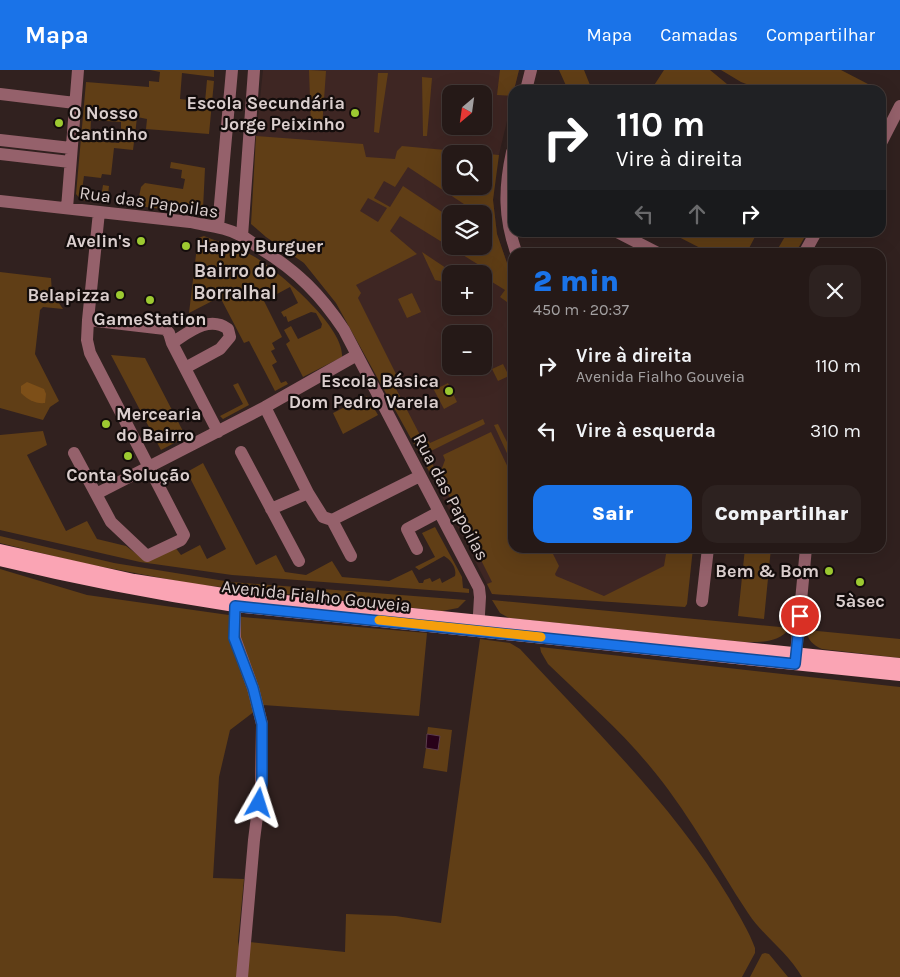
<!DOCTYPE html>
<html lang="pt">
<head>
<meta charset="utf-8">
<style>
	body { margin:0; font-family:Karla,sans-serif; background:#2d2220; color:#f1f3f6; height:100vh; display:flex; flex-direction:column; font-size:19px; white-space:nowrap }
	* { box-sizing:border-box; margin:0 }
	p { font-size:16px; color:#a3a0a1 }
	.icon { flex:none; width:28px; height:28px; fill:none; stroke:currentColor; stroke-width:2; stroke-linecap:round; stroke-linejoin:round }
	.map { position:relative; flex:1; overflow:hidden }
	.panel { position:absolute; left:508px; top:178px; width:378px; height:305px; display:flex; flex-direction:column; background:#251917; border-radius:15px; box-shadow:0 5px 20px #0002,0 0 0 1px #423836 }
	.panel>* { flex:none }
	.hud { position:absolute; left:508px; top:15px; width:378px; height:152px; border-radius:15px; box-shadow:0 5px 20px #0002,0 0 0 1px #423836; background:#202124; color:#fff; overflow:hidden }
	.needle { width:32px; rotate:209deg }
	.tools { position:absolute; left:442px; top:15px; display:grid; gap:10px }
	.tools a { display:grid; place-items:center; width:50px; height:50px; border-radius:10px; background:#251917; box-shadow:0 5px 20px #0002,0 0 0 1px #423836; font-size:25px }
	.pin { position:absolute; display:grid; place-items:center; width:42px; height:42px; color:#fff; margin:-21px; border:2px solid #fff; border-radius:50%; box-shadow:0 1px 5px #0007 }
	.me { position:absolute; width:55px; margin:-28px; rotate:6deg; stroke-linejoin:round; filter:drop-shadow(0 0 4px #0008) }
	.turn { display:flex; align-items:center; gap:18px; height:105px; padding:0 25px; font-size:22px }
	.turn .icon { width:65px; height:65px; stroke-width:2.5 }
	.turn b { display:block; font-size:35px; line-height:42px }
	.lanes { display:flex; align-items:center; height:48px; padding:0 25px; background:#0003; justify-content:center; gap:25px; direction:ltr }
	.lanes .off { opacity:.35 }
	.round { display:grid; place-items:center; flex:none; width:52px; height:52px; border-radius:15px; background:#2d2220 }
	.summary { display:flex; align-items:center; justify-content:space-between; height:85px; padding:0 25px }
	h1 { font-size:30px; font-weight:800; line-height:38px; color:#1a73e8 }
	.cta { display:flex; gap:10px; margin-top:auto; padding:10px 25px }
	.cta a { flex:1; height:58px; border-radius:15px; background:#1a73e8; color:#fff; font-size:20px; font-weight:800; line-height:58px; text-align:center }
	.cta a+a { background:#2d2220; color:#f1f3f6 }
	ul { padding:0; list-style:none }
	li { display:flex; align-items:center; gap:15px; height:65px; padding:0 25px }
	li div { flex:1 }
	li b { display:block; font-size:19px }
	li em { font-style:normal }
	header { display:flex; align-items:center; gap:30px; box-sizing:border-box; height:70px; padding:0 25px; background:#1a73e8; color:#fff }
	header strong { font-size:24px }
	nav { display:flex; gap:28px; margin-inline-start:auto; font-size:18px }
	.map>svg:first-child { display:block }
	.built { fill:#3e2623; fill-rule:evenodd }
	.green { fill:#603e16; fill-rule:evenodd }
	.forest { fill:#7d4f18 }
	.water { fill:#280119; stroke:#5d3e4f }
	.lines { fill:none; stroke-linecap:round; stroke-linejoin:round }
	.minor { stroke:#95616b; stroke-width:12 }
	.major { stroke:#faa4b4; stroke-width:12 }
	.route-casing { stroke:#114b97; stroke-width:12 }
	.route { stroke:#1a73e8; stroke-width:9 }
	.slow { stroke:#f59e0b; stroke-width:9 }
	.poi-dot { fill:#9dca31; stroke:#140d0c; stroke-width:2 }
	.labels { text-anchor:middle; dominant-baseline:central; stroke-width:4.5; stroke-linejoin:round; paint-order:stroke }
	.poi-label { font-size:18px; font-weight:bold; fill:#dacecd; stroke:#140d0c; text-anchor:end }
	.street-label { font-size:18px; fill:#dacecd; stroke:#140d0c }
	.neighbourhood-label { font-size:19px; font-weight:bold; fill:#dacecd; stroke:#140d0c }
</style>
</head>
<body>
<header>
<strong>Mapa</strong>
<nav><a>Mapa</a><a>Camadas</a><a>Compartilhar</a></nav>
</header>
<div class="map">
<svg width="900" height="907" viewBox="0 0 900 907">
	<rect width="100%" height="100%" fill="#31211f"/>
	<path class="built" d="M263,0H519L514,20H512V30L496,97L493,130L497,164L507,193L512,203V478H678L661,535L492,524L423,389L336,233L304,193L255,78ZM451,24H484V56H451ZM451,84H484V116H451ZM451,144H484V176H451ZM451,204H484V236H451ZM451,264H484V296H451Z"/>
	<path class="green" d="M150,0H214V7L182,3L180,29L205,32L207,10L214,11L209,64L146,59L147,49L137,47L135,65L121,63V52L91,50L90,71L119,73L120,70L134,72L133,80L114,78L111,105L102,104L101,108L84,106L82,120L88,121L87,126L101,127L103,115L109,116L107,133L81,130L76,124L86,12L149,17V11L159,12L160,2Z
		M309,0L326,1L322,58L311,57Z
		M500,0H519L514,20H512V26L497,25Z
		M559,0H584L592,20H568Z
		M664,0H710L727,14L741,20H651Z
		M721,0H841L868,14L863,19L865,20H762L741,12Z
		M378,3H388L379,63L374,62Z
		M422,7L432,8L427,66H423Z
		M256,66L363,74L366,87L395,89L397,81L402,76L499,85L493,130L497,164L507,193L512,203V228L507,232L500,227L505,220L484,207V204L478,203L480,199L478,197L479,195L400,146L390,161L417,184L356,215L361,223L358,228L399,310L393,313L420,365L425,366L430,373L483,349L485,354L427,383L436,401L430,403L336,233L304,193L266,167L251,154ZM451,84H484V116H451ZM408,97L479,144H484V147L488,150L484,156V176H451V148L403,116L390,137L374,128L384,111L395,117ZM368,128L387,138L378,152L360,141Z
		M171,92L205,98L203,139L201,142L196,143L137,136L141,117L145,113L183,119L185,109L181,108L182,100L170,98Z
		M671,163H757L747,182H708Z
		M787,163H807L796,182H776Z
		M204,166C221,173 239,178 255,187C279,202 345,257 342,287L303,307L286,274L290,271L284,260L291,256L298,269L321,258L322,254L316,243L311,242L288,252L286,246L284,247L281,242L298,233L290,217L264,231L282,267L272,273L275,279L271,281L277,292L272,295L281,313L286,311L288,314L275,321L249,271L244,273L220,227L189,243L198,168Z
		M422,182L455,204H451V219L440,211L435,210Z
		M0,202L51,208L52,223L63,239L43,237L40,240L35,284L59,331L50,337L43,350L0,338Z
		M412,223L421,242L407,248L398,229Z
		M111,285L145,288L186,367L161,380Z
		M503,294L509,306L498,311L492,299Z
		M238,313L249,335L223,349L220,346L243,334L233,315Z
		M448,313L457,332L444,339L434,320Z
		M367,326L378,345L343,364L333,343Z
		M498,354L512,382V394L494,355Z
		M43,361L47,375L27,385L66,461L87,451L97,469L126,476L146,491L175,477L181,485L200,475L207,489L226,479L187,402L203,393L256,495L276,485L285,502L306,505L332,491L342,507L389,511L412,500L419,513H423L424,510L430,508L432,512L440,508L442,513L455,506C457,498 451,490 444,486L419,500L415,497L435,487L422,463L435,457L462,507L463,518L469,519V523L232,505L140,492L0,460V365Z
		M491,362L512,406V478H550L559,496L555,504L556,506L604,526L664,496L667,478H693L687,534L685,537L492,524L487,514L492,512L437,402L442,398L445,390L443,385Z
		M0,466L114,493L231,512L466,530L458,538L442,541L193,514L82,493L0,473Z
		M745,478H771L764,549L738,546Z
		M0,499L87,525L243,547L427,563L419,646L263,635L230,660L219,707L213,808L244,809L238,871L240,884L239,907H0Z
		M492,530L790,558C778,573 762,572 744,572L509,548L500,543Z
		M807,560L900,569V588L822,579C813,575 807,570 807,560Z
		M480,569L510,573L520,579C592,657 675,737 729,828C738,844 749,861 755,878V883L742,907H246L250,872L345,882L346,844L396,846L441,853Z
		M540,577L900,617V907H802C788,882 763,866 748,843C715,793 687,740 648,694C618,658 582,627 548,594L541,582Z
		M428,657L452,660L447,702L423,698L426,678L438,679L440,666L427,664Z
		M765,883L769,884L788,907H750L762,884Z"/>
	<path class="forest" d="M27,312L44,319L46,324L45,333C36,334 28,330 21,323V316Z"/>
	<path class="water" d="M427,664L440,666L438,680L426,678Z"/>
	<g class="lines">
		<path class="minor" d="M526,20L531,0
			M0,24L75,33
			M0,70L71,78
			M880,75L900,36
			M512,82C504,119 504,147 516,182
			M0,84L70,92
			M0,131L190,152C208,156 226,157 242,166C249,170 255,175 261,179C297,201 321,225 344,260L479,518L480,527L478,561
			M67,138L78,0
			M218,157L232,0
			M617,162L656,182
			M242,166L254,0
			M805,182L816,162
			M88,250L165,259L169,263L172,273L218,362
			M172,273C189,262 209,245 228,259L230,267L220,279L185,298
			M265,337L308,423L323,447L332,450L351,486
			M241,382L299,491
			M74,383L111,452L147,486L181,470L184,465L90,283L87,270L88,250L99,142
			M96,424L265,337L357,285
			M271,439L308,423
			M332,450L420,406
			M417,479L407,459L439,442
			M702,531L708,478
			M235,536V568L253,618L262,654L261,715L254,770L242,907
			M795,594L806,478"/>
		<path class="major" d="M0,480L134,510L236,526L900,594
			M0,490C78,509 156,524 235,536L900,605"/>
	</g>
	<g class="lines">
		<defs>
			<path id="route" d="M259,733L262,714V654L253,618L234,568L235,536L795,594L800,546"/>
		</defs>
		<use href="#route" class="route-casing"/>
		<use href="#route" class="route"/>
		<path class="slow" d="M379,550L541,567"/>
	</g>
	<g class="poi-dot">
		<circle cx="355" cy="43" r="5"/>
		<circle cx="59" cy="53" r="5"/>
		<circle cx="141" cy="171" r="5"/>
		<circle cx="186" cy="176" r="5"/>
		<circle cx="120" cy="225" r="5"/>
		<circle cx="150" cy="230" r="5"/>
		<circle cx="449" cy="321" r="5"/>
		<circle cx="106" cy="354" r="5"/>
		<circle cx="128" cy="386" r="5"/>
		<circle cx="829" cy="501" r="5"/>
		<circle cx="860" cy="512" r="5"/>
	</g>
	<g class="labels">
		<g class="poi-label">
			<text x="345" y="33">Escola Secundária<tspan x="345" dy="21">Jorge Peixinho</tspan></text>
			<text x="69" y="43" text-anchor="start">O Nosso<tspan x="69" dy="21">Cantinho</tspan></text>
			<text x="131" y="171">Avelin's</text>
			<text x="196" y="176" text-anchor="start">Happy Burguer</text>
			<text x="110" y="225">Belapizza</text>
			<text x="150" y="249" text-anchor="middle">GameStation</text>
			<text x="439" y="311">Escola Básica<tspan x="439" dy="21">Dom Pedro Varela</tspan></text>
			<text x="116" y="344" text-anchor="start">Mercearia<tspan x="116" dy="21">do Bairro</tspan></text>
			<text x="128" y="405" text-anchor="middle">Conta Solução</text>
			<text x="819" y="501">Bem &amp; Bom</text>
			<text x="860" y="531" text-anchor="middle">5àsec</text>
		</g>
		<g class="street-label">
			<text transform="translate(149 132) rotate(8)">Rua das Papoilas</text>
			<text transform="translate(451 427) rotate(62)">Rua das Papoilas</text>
			<text transform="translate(316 526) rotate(6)">Avenida Fialho Gouveia</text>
		</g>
		<g class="neighbourhood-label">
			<text x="235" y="201">Bairro do<tspan x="235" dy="22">Borralhal</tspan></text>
		</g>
	</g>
</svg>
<div class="tools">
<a><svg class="needle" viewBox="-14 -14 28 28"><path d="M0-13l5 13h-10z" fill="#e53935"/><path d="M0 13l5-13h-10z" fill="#a3a0a1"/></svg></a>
<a><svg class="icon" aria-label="search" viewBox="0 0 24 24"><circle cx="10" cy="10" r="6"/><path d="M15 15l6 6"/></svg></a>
<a><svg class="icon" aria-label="layers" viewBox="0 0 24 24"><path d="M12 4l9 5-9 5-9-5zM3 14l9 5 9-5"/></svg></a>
<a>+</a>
<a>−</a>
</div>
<div class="pin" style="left:800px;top:546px;background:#d93025"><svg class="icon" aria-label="arrive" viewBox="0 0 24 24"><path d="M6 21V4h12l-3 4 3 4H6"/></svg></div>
<svg class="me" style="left:259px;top:733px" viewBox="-20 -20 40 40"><path d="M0-17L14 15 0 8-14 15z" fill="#1a73e8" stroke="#fff" stroke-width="4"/></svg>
<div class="hud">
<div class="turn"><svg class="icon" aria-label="right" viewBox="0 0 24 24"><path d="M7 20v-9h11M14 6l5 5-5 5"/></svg><div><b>110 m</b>Vire à direita</div></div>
<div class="lanes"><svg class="icon off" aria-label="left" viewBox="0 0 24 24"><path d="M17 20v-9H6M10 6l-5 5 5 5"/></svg><svg class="icon off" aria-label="ahead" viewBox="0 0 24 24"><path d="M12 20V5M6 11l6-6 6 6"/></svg><svg class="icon" aria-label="right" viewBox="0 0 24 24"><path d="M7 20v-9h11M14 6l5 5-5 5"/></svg></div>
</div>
<section class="panel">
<div class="summary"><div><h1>2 min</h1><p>450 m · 20:37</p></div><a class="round"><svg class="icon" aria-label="close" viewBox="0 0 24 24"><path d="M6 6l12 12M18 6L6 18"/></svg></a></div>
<ul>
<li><svg class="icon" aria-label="right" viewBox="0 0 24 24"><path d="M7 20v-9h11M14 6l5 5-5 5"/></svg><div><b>Vire à direita</b><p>Avenida Fialho Gouveia</p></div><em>110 m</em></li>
<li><svg class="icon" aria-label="left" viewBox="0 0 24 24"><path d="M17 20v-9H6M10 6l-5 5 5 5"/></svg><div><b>Vire à esquerda</b></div><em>310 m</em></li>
</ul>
<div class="cta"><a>Sair</a><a>Compartilhar</a></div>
</section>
</div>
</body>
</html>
